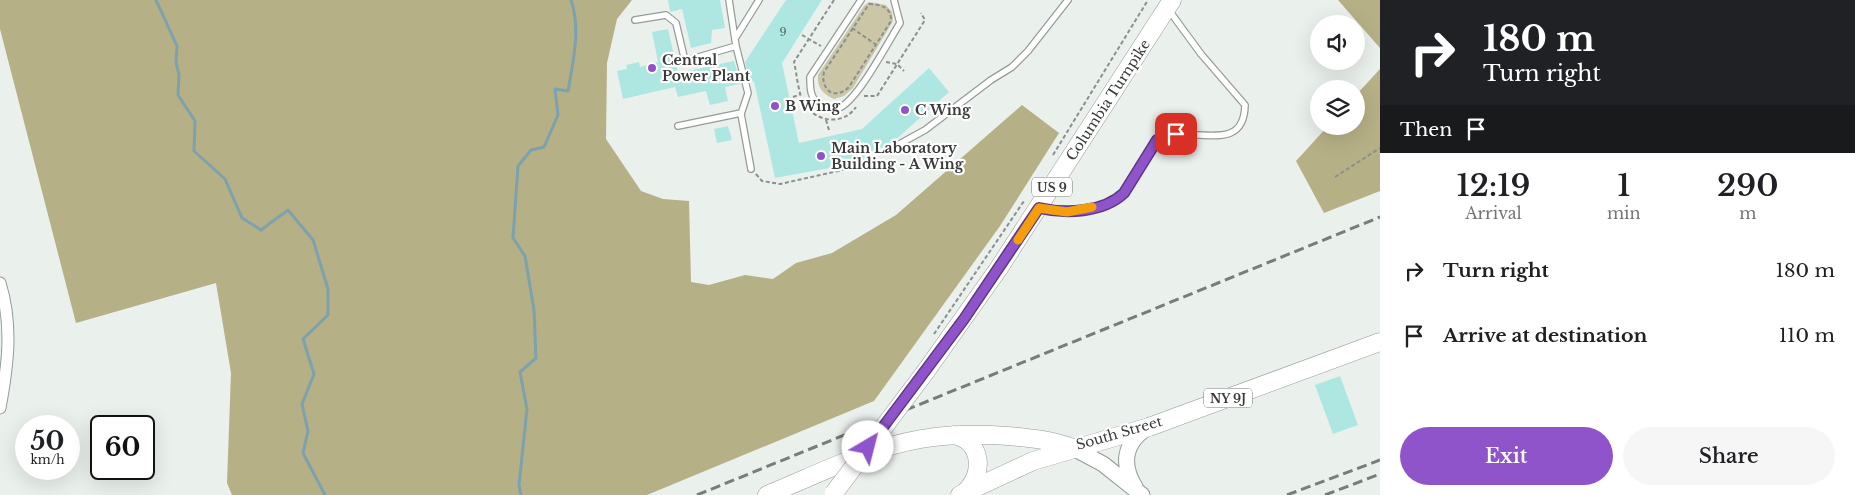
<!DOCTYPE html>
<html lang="en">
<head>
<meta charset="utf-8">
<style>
	body { margin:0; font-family:"Libre Baskerville",serif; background:#f6f6f6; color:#202124; height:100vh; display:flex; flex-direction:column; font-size:19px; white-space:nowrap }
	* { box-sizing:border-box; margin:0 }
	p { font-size:16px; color:#757577 }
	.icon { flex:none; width:28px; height:28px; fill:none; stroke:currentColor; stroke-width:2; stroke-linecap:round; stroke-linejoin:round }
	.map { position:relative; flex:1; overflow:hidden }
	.panel { display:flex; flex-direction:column; background:#fff; width:475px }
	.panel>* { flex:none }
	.top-card { background:#202124; color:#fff; overflow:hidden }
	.tools { position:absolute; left:1310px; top:15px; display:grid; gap:10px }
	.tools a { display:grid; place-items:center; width:55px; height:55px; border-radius:50%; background:#fff; box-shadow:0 5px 20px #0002; font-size:25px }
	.speed { position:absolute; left:15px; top:415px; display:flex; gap:10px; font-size:25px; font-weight:700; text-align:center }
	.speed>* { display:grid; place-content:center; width:65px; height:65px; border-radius:50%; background:#fff; box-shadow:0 5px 20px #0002; line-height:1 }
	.speed small { font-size:12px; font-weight:400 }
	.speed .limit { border:2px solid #111; border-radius:8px; background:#fff; color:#111 }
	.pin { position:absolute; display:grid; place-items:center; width:42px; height:42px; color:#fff; margin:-21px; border-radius:10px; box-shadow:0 2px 8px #0006 }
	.me { position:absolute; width:55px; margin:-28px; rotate:37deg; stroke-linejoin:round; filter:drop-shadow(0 0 4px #0008) }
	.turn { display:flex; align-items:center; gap:18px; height:105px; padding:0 20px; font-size:22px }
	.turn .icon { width:65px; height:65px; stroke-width:2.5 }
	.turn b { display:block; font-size:35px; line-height:42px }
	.then { display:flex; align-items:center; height:48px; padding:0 20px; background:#0003; gap:10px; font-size:19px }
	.eta { display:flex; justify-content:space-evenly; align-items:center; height:85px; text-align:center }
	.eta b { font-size:30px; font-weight:600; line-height:35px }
	.cta { display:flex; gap:10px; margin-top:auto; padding:10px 20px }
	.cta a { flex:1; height:58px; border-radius:30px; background:#9054ca; color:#fff; font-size:20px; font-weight:600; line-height:58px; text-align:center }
	.cta a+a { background:#f6f6f6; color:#202124 }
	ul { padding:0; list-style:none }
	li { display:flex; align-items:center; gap:15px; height:65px; padding:0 20px }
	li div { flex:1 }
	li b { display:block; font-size:19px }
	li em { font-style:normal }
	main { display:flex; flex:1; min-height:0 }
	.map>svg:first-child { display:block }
	.green { fill:#cac6a6 }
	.forest { fill:#b5b086 }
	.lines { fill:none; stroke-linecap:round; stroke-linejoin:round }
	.stream { stroke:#7da2ad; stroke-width:3 }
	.building { fill:#aee7e2 }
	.lane-casing { stroke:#969b98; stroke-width:8 }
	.street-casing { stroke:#969b98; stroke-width:13 }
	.secondary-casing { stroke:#969b98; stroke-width:17 }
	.primary-casing { stroke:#969b98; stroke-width:19 }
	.path { stroke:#8b8f8d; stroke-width:2; stroke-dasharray:4 2.5; stroke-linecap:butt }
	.lane { stroke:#fff; stroke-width:5.5 }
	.street { stroke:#fff; stroke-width:11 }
	.secondary { stroke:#fff; stroke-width:15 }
	.primary { stroke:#fff; stroke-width:18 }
	.rail { stroke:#787c7a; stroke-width:3; stroke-dasharray:10 5; stroke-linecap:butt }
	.primary-bridge-casing { stroke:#969b98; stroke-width:19; stroke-linecap:butt }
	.primary-bridge { stroke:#fff; stroke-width:18 }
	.route-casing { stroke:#5e3783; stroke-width:12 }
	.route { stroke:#9054ca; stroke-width:9 }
	.slow { stroke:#f59e0b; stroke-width:9 }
	.poi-dot { fill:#9054ca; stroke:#fff; stroke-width:2 }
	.labels { text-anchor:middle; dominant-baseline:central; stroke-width:4.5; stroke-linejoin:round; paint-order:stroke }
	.number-label { font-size:11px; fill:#566664 }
	.shield { fill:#fff; stroke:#747675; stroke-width:1 }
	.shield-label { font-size:12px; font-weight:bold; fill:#393b3a }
	.poi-label { font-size:14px; font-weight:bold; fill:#393b3a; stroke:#fff; text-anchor:start }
	.street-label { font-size:14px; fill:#393b3a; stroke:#fff }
</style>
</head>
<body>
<main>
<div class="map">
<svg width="1380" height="495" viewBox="0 0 1380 495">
	<rect width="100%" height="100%" fill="#eaf0ec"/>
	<path class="green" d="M869,2L886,5L892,12L893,21L853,88L844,96L834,99C822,94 817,87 818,75L864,6Z"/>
	<path class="forest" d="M0,0H632L617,19L607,63L606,139L641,191L663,199L689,201L691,282L709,285L745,275L773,279L796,263L832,253L896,215L1022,105L1059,133L1000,226L874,401L647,495H232L227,483L231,373L216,283L76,323L0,29Z
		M1338,0H1380V48Z
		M1380,69V191L1324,213L1296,161L1328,126H1356V95Z"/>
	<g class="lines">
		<path class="stream" d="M156,0L177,46L176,63L179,74L178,95L195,121L194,151L225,179L242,218L261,230L288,210L313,240L328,289V315L303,339L314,374L302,404L308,431L303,453L325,495
			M521,495L519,485L527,409L520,372L536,358L534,310L525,256L513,238L518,166L531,150L544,147L558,115L555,89L568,91C573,62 581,29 571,0"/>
	</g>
	<path class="building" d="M668,0H720L725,28L712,30L711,43L691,48L682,9L670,12Z
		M786,0H822L782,63L799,143L862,129L929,68L949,92L892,143L872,152L873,160L775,178L754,81L750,82L745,62Z
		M668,29L678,73L734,61L741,84L725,87L728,101L710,105L706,91L678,97L675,87L623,99L617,71L627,69L626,65L639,62L640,67L658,62L652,32Z
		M728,126L732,140L717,143L714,129Z
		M1340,376L1358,425L1333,434L1315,385Z"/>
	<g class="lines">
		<defs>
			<path id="lane" d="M729,0L736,46L748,93L741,114L751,169
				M861,0L810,77C810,88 810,99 820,104C826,108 833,110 839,108C858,100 888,42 900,23L894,0
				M635,20L666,15L676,23L685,61L736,46
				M736,37L759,0
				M678,126L741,113
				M894,147L925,130L991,80L1012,67L1028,51L1068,0
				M1041,208C1067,214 1104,212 1124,193L1157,140C1188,122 1244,158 1245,105L1201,54L1168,9"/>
			<path id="street" d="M0,283C13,325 8,365 0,408"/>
			<path id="secondary" d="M1075,449L1103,464L1142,495
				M1135,487C1121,464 1124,443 1147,428"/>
			<path id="primary" d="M926,371L999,268L1172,0
				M954,435C982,441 985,474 965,492
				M767,495C816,475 868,448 921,439C950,434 979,434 1008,436C1031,438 1053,440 1075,449
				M960,495L1033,461L1149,427L1380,342"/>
		</defs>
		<use href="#lane" class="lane-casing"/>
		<use href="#street" class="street-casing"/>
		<use href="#secondary" class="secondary-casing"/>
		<use href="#primary" class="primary-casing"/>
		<path class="path" d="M834,0L794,62C797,74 798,95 805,105C817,122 843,126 856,107
			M869,4C881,4 892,8 891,21L849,87C835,101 820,90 824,72Z
			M852,28L875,44
			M802,35L821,46
			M886,62L897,64L904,71
			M864,96H877L925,20L921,13
			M793,97L801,94
			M826,120L829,130
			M1053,155L1148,0
			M756,174L762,181L780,184L865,165
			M1335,177L1380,148
			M934,334L1024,201"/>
		<use href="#lane" class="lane"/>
		<use href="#street" class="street"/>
		<use href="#secondary" class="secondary"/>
		<use href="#primary" class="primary"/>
		<path class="rail" d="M697,495L1380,217
			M1287,495L1380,460
			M1325,495L1380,474"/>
		<defs>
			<path id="primary-bridge" d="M834,493L926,371"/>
		</defs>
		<use href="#primary-bridge" class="primary-bridge-casing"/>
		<use href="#primary-bridge" class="primary-bridge"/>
	</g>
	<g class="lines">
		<defs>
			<path id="route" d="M868,447L964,319L1039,208C1065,214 1103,213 1124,193L1157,140L1176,134"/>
		</defs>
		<use href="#route" class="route-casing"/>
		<use href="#route" class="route"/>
		<path class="slow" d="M1018,240L1039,208L1067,212L1092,207"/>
	</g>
	<g class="poi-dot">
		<circle cx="652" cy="68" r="5"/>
		<circle cx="775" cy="106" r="5"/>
		<circle cx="905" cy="110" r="5"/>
		<circle cx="821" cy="156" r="5"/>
	</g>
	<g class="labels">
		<g class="number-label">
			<text x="783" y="32">9</text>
		</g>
		<g class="shield">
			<rect x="1032" y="177.5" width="40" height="19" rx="4"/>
			<rect x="1204" y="388.5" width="48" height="19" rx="4"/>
		</g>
		<g class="shield-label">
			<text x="1052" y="187">US 9</text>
			<text x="1228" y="398">NY 9J</text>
		</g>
		<g class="poi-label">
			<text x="662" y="60">Central<tspan x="662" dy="16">Power Plant</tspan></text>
			<text x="785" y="106">B Wing</text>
			<text x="915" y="110">C Wing</text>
			<text x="831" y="148">Main Laboratory<tspan x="831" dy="16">Building - A Wing</tspan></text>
		</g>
		<g class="street-label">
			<text transform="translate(1108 100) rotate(-57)">Columbia Turnpike</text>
			<text transform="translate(1119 433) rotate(-16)">South Street</text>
		</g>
	</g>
</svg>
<div class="tools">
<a><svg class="icon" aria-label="sound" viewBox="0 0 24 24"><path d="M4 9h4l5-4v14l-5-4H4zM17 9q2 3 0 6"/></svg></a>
<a><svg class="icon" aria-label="layers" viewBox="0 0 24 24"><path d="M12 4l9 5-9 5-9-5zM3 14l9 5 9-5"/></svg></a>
</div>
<div class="speed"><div>50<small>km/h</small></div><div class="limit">60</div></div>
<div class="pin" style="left:1176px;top:134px;background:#d93025"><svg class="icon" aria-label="arrive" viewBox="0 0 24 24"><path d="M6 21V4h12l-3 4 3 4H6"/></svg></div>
<svg class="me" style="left:868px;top:447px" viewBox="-20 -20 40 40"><circle r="19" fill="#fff"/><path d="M0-13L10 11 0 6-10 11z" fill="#9054ca"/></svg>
</div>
<section class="panel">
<div class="top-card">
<div class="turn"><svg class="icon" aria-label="right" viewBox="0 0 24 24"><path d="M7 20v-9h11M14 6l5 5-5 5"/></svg><div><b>180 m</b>Turn right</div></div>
<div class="then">Then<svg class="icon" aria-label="arrive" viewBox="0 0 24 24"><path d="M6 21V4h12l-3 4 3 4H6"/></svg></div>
</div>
<div class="eta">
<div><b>12:19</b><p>Arrival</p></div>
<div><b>1</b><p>min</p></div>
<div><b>290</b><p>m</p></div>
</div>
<ul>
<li><svg class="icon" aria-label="right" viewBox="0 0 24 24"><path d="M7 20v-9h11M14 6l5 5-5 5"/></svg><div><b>Turn right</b></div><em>180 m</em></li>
<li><svg class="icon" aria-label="arrive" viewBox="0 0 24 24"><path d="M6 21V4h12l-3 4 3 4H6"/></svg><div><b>Arrive at destination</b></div><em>110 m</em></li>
</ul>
<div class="cta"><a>Exit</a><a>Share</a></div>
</section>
</main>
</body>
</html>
